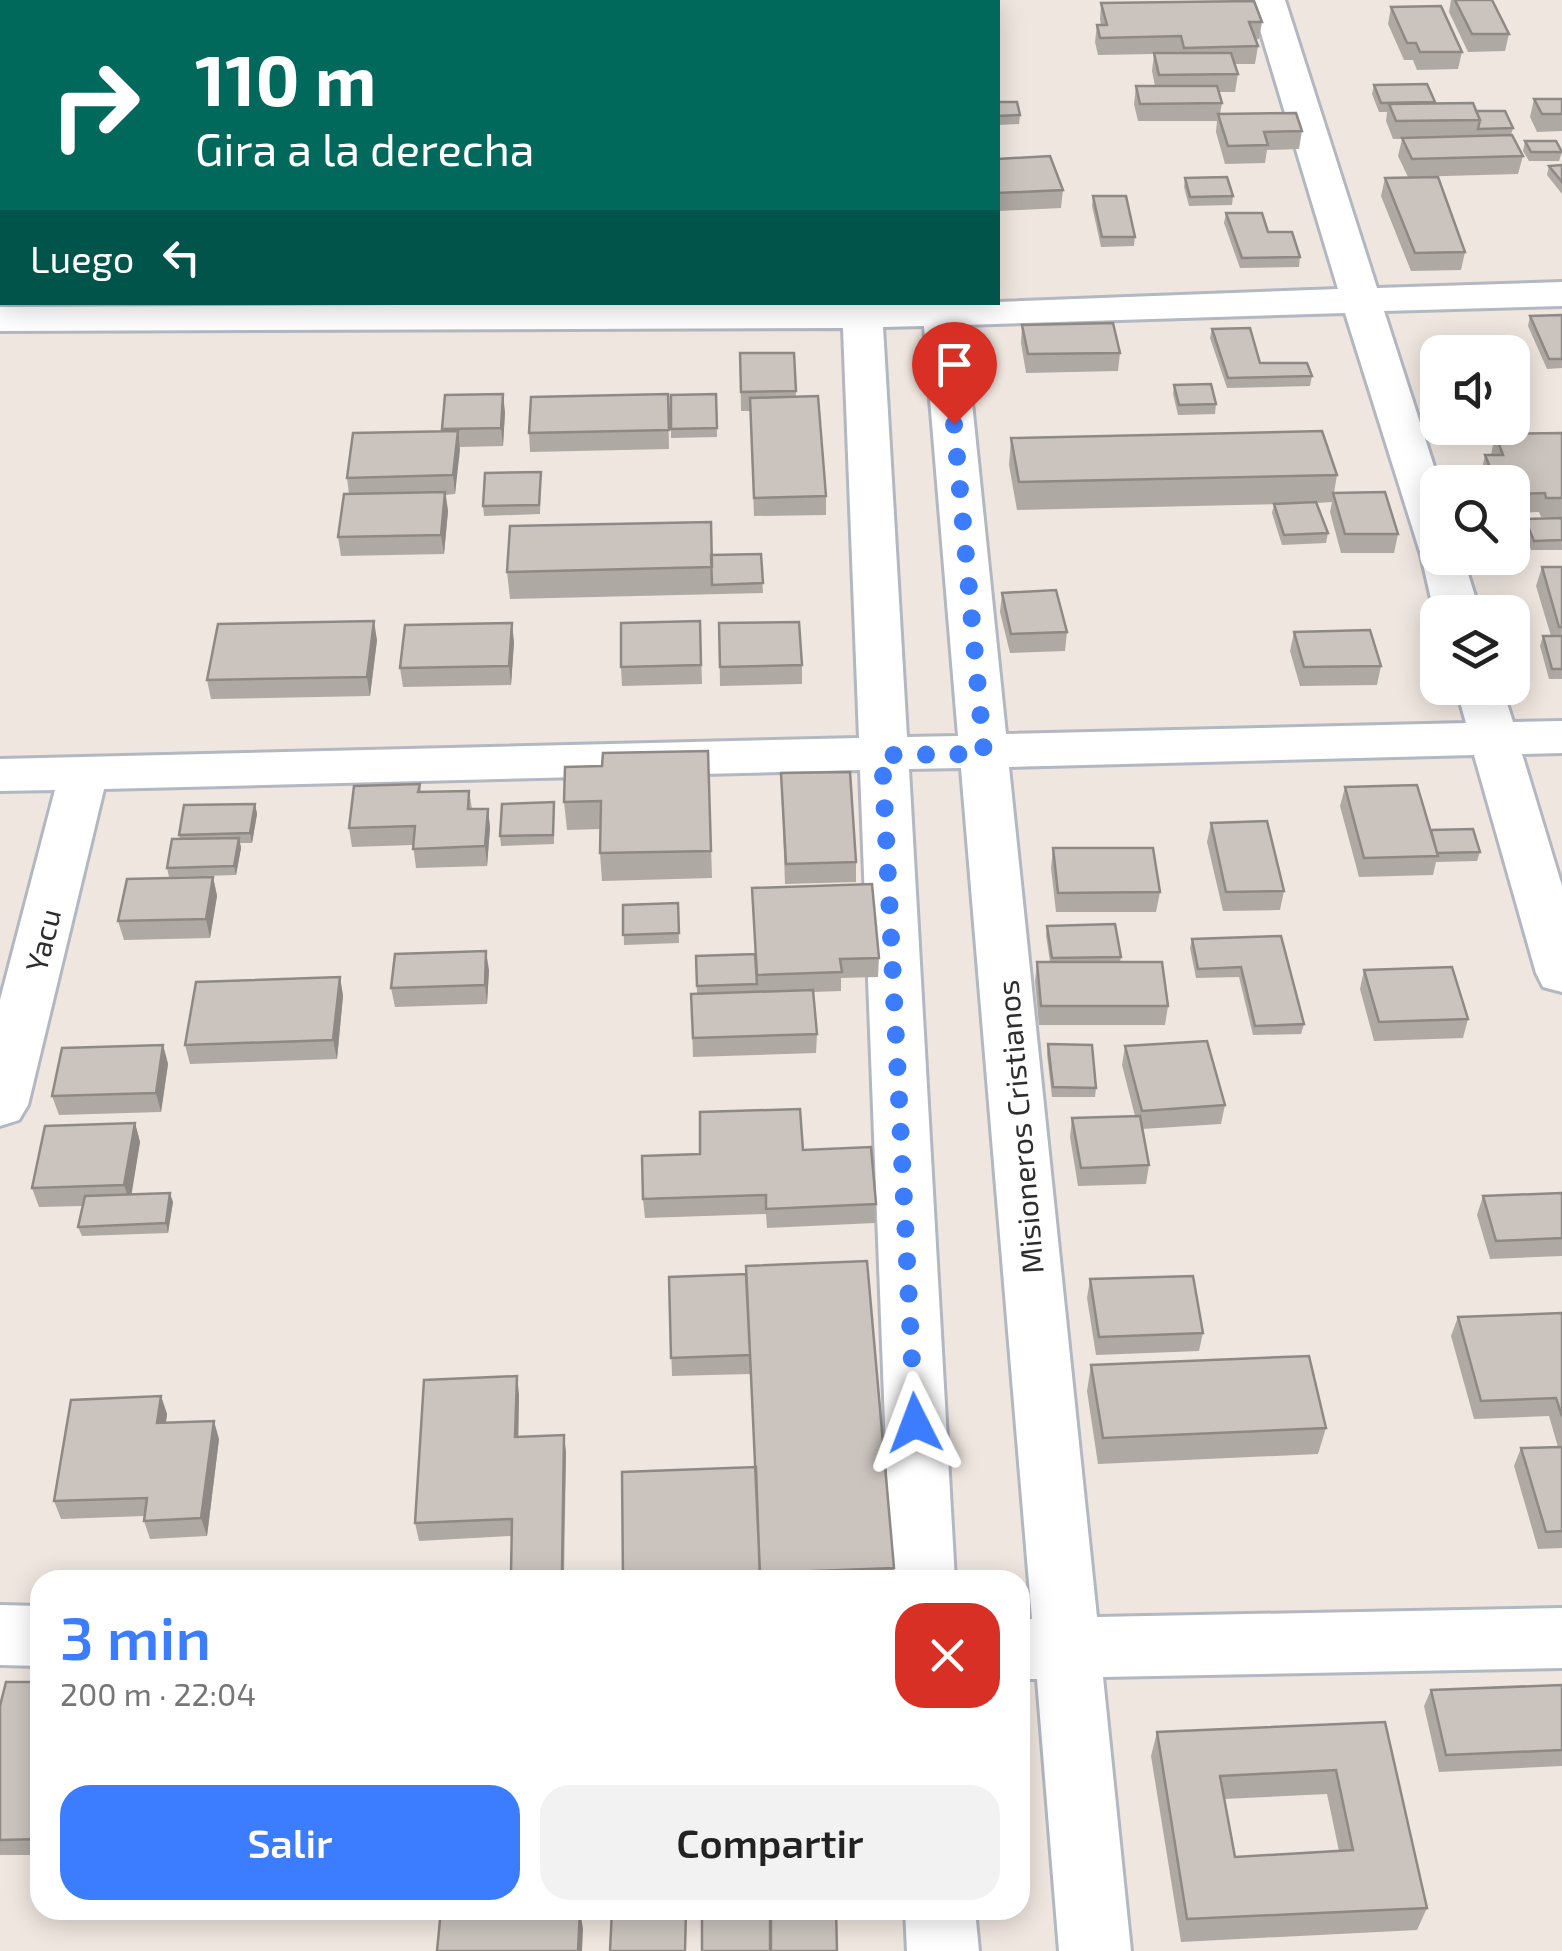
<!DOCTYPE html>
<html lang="es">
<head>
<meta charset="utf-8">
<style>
	body { margin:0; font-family:"Exo 2",sans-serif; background:#f2f2f2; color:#222; height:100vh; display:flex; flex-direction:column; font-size:38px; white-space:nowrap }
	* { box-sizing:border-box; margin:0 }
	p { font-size:32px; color:#767676 }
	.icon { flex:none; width:55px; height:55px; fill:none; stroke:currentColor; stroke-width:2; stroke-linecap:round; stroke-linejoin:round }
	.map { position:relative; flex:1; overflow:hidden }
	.drawer { position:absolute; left:30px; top:1570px; width:1000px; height:350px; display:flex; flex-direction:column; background:#fff; border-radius:30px; box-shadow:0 5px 25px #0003 }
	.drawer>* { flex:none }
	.top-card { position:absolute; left:0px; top:0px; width:1000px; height:305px; box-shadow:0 5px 25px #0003; background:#00695c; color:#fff; overflow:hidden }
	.controls { position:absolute; left:1420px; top:335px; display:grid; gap:20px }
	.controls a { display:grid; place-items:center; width:110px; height:110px; border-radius:20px; background:#fff; box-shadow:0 5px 25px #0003; font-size:50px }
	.pin { position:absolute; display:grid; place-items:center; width:85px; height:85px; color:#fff; margin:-102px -42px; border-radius:50% 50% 50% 0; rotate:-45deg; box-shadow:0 0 10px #0007 }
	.pin .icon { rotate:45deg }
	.me { position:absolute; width:110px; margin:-55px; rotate:357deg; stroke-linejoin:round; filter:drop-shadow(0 0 8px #0008) }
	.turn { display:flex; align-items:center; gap:35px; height:210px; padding:0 30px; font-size:45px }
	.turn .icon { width:130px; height:130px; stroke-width:2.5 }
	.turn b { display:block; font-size:70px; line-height:85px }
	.then { display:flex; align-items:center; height:95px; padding:0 30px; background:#0003; gap:20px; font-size:38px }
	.round { display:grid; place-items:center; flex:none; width:105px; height:105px; border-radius:30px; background:#f2f2f2 }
	.headline { display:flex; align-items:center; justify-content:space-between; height:170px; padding:0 30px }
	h1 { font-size:60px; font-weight:600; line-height:75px; color:#3c7dff }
	.primary-button { display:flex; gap:20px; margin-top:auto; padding:20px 30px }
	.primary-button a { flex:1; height:115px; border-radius:30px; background:#3c7dff; color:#fff; font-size:40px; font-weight:600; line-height:115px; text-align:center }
	.primary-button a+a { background:#f2f2f2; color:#222 }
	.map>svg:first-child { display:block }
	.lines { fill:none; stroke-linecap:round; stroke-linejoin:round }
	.street-casing { stroke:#b3b7c1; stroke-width:6 }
	.street { fill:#fff; fill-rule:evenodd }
	.wall { fill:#afa9a3; fill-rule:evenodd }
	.shaded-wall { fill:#8e8985 }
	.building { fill:#cbc4be; stroke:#8e8985; stroke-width:2.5; fill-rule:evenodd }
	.route { stroke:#3c7dff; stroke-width:18; stroke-dasharray:0 32.4 }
	.labels { text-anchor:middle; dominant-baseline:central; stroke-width:8; stroke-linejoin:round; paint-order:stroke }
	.street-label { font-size:30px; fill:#2d2d2d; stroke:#fff }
</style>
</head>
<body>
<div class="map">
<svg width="1562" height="1951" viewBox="0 0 1562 1951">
	<rect width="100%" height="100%" fill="#efe6df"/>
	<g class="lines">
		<defs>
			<path id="street" d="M827,0H861V2H828Z
				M881,0H915V2H882Z
				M1251,0H1285L1377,288L1562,282V306L1384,311L1439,482L1438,558H1463L1480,612H1438V617L1434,612L1421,555L1345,313L964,325L1006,734L1466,723L1456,688H1502L1513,722L1562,721V753L1522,754L1562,886V992L1543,987L1536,973L1474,755L1009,767L1097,1617L1562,1608V1668L1103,1677L1131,1951H1059L1037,1679H1020V1619H1032L961,768L909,769L955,1580H891L860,770L104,789L28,1105L19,1120L0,1126V1000L55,790L0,791V759L859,738L843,328L0,331V307L998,302L1338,289ZM924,326L958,736L907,737L883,327Z
				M0,1605L40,1606V1666L0,1665Z
				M905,1910H975L979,1951H907Z"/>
		</defs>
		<use href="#street" class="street-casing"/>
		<use href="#street" class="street"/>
	</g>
	<path class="wall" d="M1451,0H1492L1509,34L1505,51L1468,52L1449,12Z
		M1101,3L1262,22L1259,39L1255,40L1258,46L1255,64H1235L1238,74L1235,92H1218L1222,103L1220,114L1302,131L1299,149L1267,150L1265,163L1225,164L1216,132L1217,121H1138L1134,104L1136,86H1155L1152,71L1154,54L1098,55L1095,42L1097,25H1101L1100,20Z
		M1391,7L1462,52L1458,69L1417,70L1413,60H1404L1388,24Z
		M1374,85L1434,103L1476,111L1513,128L1511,135L1523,156L1518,174L1408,177L1398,156L1402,139H1393L1386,121L1387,112H1379L1372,94Z
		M1534,99H1562V131L1537,132L1530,117Z
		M998,102L1020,115L1019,124L998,125Z
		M1525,141L1562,152L1559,161H1529L1523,151Z
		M998,159L1063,190L1061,208L998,211Z
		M1562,165V194L1547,175L1549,166Z
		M1185,178L1233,196L1232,205L1189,206L1184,187Z
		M1385,178L1465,252L1461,270L1411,271L1381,196Z
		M1093,196L1135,237L1134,246L1101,247L1092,206Z
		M1226,213L1268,232L1300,257L1299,267L1240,268L1224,223Z
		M551,302H657V303L551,305Z
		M1562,315V368L1547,369L1528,326L1530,316Z
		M1022,325L1120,353L1118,371L1026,373L1021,343Z
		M1212,329L1260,363L1312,376L1310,386L1227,388L1210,338Z
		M740,353H794L796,397L826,496V515L754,516L750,411H741Z
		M1174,385L1216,404L1215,414L1178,415L1173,394Z
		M668,394L669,449L530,452L529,433Z
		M716,394L717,437L671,438V395Z
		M505,412L503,446L459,447L455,494L446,495L448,511L444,554L341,556L338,537L349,494L347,478L442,432V429Z
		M1562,433V517H1541L1539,512L1512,513V482H1484L1481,474L1485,455H1491L1495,434Z
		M1011,438L1337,475L1334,493L1398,534L1394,553H1341L1330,512L1332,502L1317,503L1328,533L1326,543L1282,545L1272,513L1274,504H1281L1017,510L1009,465Z
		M541,472L540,514L484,516L483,506Z
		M1562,518V550H1531L1523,529L1525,519Z
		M761,554L763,593L510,599L507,572L712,555Z
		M1542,567H1562V679H1549L1540,646L1543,636H1551L1536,586Z
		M1002,593L1067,632L1065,651L1010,653L1000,612Z
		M700,621L702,684L622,686L621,667Z
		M719,623L802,665V684L720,686Z
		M1294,632L1381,666L1377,685L1300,686L1290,651Z
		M377,640L370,696L211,699L207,680Z
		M514,642L511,685L403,687L400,668Z
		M708,751L712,878L602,881L600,853L601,829L567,830L564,802L602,766Z
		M781,773L856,862V882L785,884Z
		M420,784L421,792L469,791L472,809H488L490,828L487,866L416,868L413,845L352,847L349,828Z
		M1345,787L1431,830L1480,852L1477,861L1436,862L1433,875L1359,877L1340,806Z
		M554,802V844L501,846L500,836Z
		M255,804L257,814L252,843H240L241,848L236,875L169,877L167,868L180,839L179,835Z
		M1211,823L1284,891L1280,910L1223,911L1207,842Z
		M1053,848L1160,892L1156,912H1056L1051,868Z
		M213,877L217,896L210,938L124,940L118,921Z
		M752,888L879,958L878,977L841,978V991L813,992L817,1034L816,1053L693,1057L691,994H697L696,956L755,954Z
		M678,903L679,943L624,945L623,905Z
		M1047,926L1121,957L1120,962L1168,1006L1165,1025H1039L1035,981L1037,962H1050L1046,935Z
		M1281,936L1304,1024L1301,1034L1253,1035L1239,977L1196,978L1190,948L1192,939Z
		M489,970L487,1004L395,1007L391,988Z
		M1364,970L1468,1019L1463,1038L1374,1041L1360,989Z
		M340,977L343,996L337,1059L190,1064L185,1045Z
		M1048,1044L1096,1088L1095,1097H1052L1047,1054Z
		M163,1045L168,1064L161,1112L59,1115L52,1096Z
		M1125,1046L1225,1105L1221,1124L1142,1129L1149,1165L1146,1184L1078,1186L1070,1137L1072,1118L1135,1116L1122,1065Z
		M135,1123L140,1142L131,1194L173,1202L168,1233L82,1236L78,1227L83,1206L39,1207L32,1188Z
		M803,1150L876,1204L875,1223L767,1228L766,1214L645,1218L643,1199L700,1154Z
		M1562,1193V1256L1490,1259L1477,1215L1483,1196Z
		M746,1274L894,1568L893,1580H623L755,1467L750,1374L672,1376L669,1277Z
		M1090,1279L1203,1333L1199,1351L1096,1355L1087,1298Z
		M1562,1313V1548L1538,1549L1514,1466L1521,1448L1558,1447L1549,1416L1474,1419L1451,1336L1458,1317Z
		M1091,1365L1326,1428L1318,1454L1098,1464L1087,1391Z
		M519,1394L518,1437L564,1435L566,1453L564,1580H512V1536L419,1541L415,1523Z
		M161,1396L167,1414L166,1423L219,1439L207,1536L150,1539L144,1521V1516L61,1519L54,1501Z
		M40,1682V1855H0V1706Z
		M1562,1685V1766L1439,1772L1424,1706L1431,1690Z
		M1385,1722L1427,1908L1417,1930L1181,1942L1151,1756L1157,1732ZM1327,1794L1339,1851L1235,1857L1224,1799Z
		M702,1910H888V1916H837Z"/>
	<path class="shaded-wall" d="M503,394L505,412L503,446L501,428Z
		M458,431L460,450L455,494L453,475Z
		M445,492L448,511L444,554L441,535Z
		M374,621L377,640L370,696L367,677Z
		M512,623L514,642L511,685L509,666Z
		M255,804L257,814L252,843L250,833Z
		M488,809L490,828L487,866L485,846Z
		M239,838L241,848L236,875L234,866Z
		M213,877L217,896L210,938L206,919Z
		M486,951L489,970L487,1004L485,985Z
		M340,977L343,996L337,1059L333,1040Z
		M163,1045L168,1064L161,1112L156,1093Z
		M135,1123L140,1142L130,1204L124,1185Z
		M170,1193L173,1202L168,1233L166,1223Z
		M517,1376L519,1394L518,1455L515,1437Z
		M161,1396L167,1414L163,1441L157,1423Z
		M214,1421L219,1439L207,1536L201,1518Z
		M564,1435L566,1453L563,1580L562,1571Z
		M580,1910L583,1929L582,1951H578Z"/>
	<path class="building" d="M527,0H575V2H527Z
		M583,0H622V2H582Z
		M633,0H674V2H633Z
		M769,0H804V2H769Z
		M1455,0H1492L1509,34H1472Z
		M1254,1L1262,22H1249L1258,46L1184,48L1181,36L1100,38L1097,25H1107L1101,3Z
		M1441,6L1462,52H1420L1416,43H1407L1391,7Z
		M0,36H2V55L0,56Z
		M1154,53H1231L1238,74L1159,75Z
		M1427,84L1435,102L1381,103L1374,85Z
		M1136,86H1217L1222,103L1140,104Z
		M1534,99H1562V114H1542Z
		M998,102H1017L1020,115L998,116Z
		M1473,103L1480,120L1396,121L1389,104Z
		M1476,111H1505L1513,128L1478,129L1480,120Z
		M1296,113L1302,131L1264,132L1268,145L1228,146L1218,114Z
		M1512,135L1523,156L1412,159L1402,138Z
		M1525,141H1556L1562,152H1531Z
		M1050,156L1063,190L998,193V159Z
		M1562,165V182L1549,166Z
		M1227,177L1233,196L1190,197L1185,178Z
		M1438,177L1465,252L1415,253L1385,178Z
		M1093,196H1126L1135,237H1102Z
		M1226,213H1262L1268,232H1292L1300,257L1242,258Z
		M1562,315V359H1549L1530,316Z
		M1113,323L1120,353L1028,354L1022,325Z
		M1250,328L1260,363H1307L1312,376L1228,378L1212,329Z
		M740,353H794L796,391L741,392Z
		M1211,384L1216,404L1179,405L1174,385Z
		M503,394L501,428L442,429L445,395Z
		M668,394L669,430L529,433L531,397Z
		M716,394L717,428L671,429V395Z
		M818,396L826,496L754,498L750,398Z
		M458,431L453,475L347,478L353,433Z
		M1322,431L1337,475L1019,482L1011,438Z
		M1562,433V498H1546L1545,493L1512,494V482H1496L1485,455H1503L1495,434Z
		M541,472L539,505L483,506L485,473Z
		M445,492L441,535L338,537L344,494Z
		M1385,492L1398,534H1345L1333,493Z
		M1316,502L1328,533L1284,535L1274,504Z
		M1562,518V540L1534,541L1525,519Z
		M711,522L712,567L507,572L510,526Z
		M761,554L763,583L712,585L711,555Z
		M1542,567H1562V627H1559Z
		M1056,590L1067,632L1011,634L1002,593Z
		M374,621L367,677L207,680L218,624Z
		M700,621L701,665L621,667V623Z
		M799,622L802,665L720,667L719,623Z
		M512,623L509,666L400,668L405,625Z
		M1370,630L1381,666L1304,667L1294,632Z
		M1543,636H1562V669H1552Z
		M708,751L711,851L600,853L601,801L564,802L565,767L602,766L603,753Z
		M850,772L856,862L786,864L781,773Z
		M420,784L418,792L469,791L468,809H488L485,846L413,849L415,826L349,828L354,786Z
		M1417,785L1438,856L1364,858L1345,787Z
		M554,802L553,835L500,836L502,804Z
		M255,804L250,833L179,835L184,805Z
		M1267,821L1284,891L1226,892L1211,823Z
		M1473,829L1480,852L1437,853L1431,830Z
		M239,838L234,866L167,868L172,839Z
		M1053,848H1153L1160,892L1058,893Z
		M213,877L206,919L118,921L127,879Z
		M872,884L879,958L840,959L842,972L757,975L752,888Z
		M678,903L679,933L623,935V905Z
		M1115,924L1121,957L1052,958L1047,926Z
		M1281,936L1304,1024L1255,1026L1241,967L1198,969L1192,939Z
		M486,951L485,985L391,988L395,954Z
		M755,954L757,984L697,986L696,956Z
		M1037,962H1162L1168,1006H1041Z
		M1452,967L1468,1019L1379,1022L1364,970Z
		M340,977L333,1040L185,1045L196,982Z
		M813,990L817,1034L693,1038L691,994Z
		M1207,1041L1225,1105L1142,1111L1125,1046Z
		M1048,1044L1092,1045L1096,1088L1053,1087Z
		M163,1045L156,1093L52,1096L62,1048Z
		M800,1109L803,1150L871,1147L876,1204L766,1209V1195L643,1199L642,1156L700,1154V1112Z
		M1140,1116L1149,1165L1081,1168L1072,1118Z
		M135,1123L124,1185L32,1188L45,1126Z
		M170,1193L166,1223L78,1227L85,1196Z
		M1562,1193V1238L1496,1241L1483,1196Z
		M867,1261L894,1568L760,1573L746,1266Z
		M746,1274L750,1355L671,1358L669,1277Z
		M1193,1276L1203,1333L1099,1337L1090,1279Z
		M1562,1313V1416L1556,1398L1481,1401L1458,1317Z
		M1309,1356L1326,1428L1103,1438L1091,1365Z
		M517,1376L515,1437L564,1435L562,1571L511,1574L512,1519L415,1523L424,1380Z
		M161,1396L157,1423L214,1421L201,1518L144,1521L147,1498L54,1501L71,1400Z
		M1562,1447V1531L1546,1532L1521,1448Z
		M756,1467L760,1580H623L622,1472Z
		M6,1682H40V1839L0,1840V1706Z
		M1562,1685V1750L1446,1755L1431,1690Z
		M1385,1722L1427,1908L1187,1919L1157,1732ZM1336,1770L1353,1850L1235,1857L1220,1776Z
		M441,1910H580L578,1951H437Z
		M612,1910H686L685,1951H610Z
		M702,1910H770V1951H702Z
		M771,1910H836L837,1951H771Z"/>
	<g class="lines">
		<path class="route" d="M915,1423L882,755L984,754L954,424"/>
	</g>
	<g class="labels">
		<g class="street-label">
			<text transform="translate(42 940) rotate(-76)">Yacu</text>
			<text transform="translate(1019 1127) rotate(-95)">Misioneros Cristianos</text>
		</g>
	</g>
</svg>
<div class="controls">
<a><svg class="icon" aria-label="sound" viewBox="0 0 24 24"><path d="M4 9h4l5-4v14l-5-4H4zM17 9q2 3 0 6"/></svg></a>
<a><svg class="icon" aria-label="search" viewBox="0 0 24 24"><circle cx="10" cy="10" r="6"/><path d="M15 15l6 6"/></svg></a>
<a><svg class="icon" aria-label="layers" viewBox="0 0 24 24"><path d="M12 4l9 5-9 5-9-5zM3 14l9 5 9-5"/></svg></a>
</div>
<div class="pin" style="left:954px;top:424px;background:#d93025"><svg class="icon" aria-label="arrive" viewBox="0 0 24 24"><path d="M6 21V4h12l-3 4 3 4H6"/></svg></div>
<svg class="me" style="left:915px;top:1423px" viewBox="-20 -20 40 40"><path d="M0-17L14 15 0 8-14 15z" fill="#3c7dff" stroke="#fff" stroke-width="4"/></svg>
<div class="top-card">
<div class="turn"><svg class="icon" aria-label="right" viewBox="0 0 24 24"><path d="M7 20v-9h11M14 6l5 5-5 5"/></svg><div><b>110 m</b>Gira a la derecha</div></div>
<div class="then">Luego<svg class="icon" aria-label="left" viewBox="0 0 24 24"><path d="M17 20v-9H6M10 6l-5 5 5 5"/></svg></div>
</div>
<section class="drawer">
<div class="headline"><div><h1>3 min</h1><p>200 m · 22:04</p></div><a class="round" style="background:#d93025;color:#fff"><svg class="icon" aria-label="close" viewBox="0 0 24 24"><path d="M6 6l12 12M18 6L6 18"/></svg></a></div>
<div class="primary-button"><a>Salir</a><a>Compartir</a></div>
</section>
</div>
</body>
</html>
